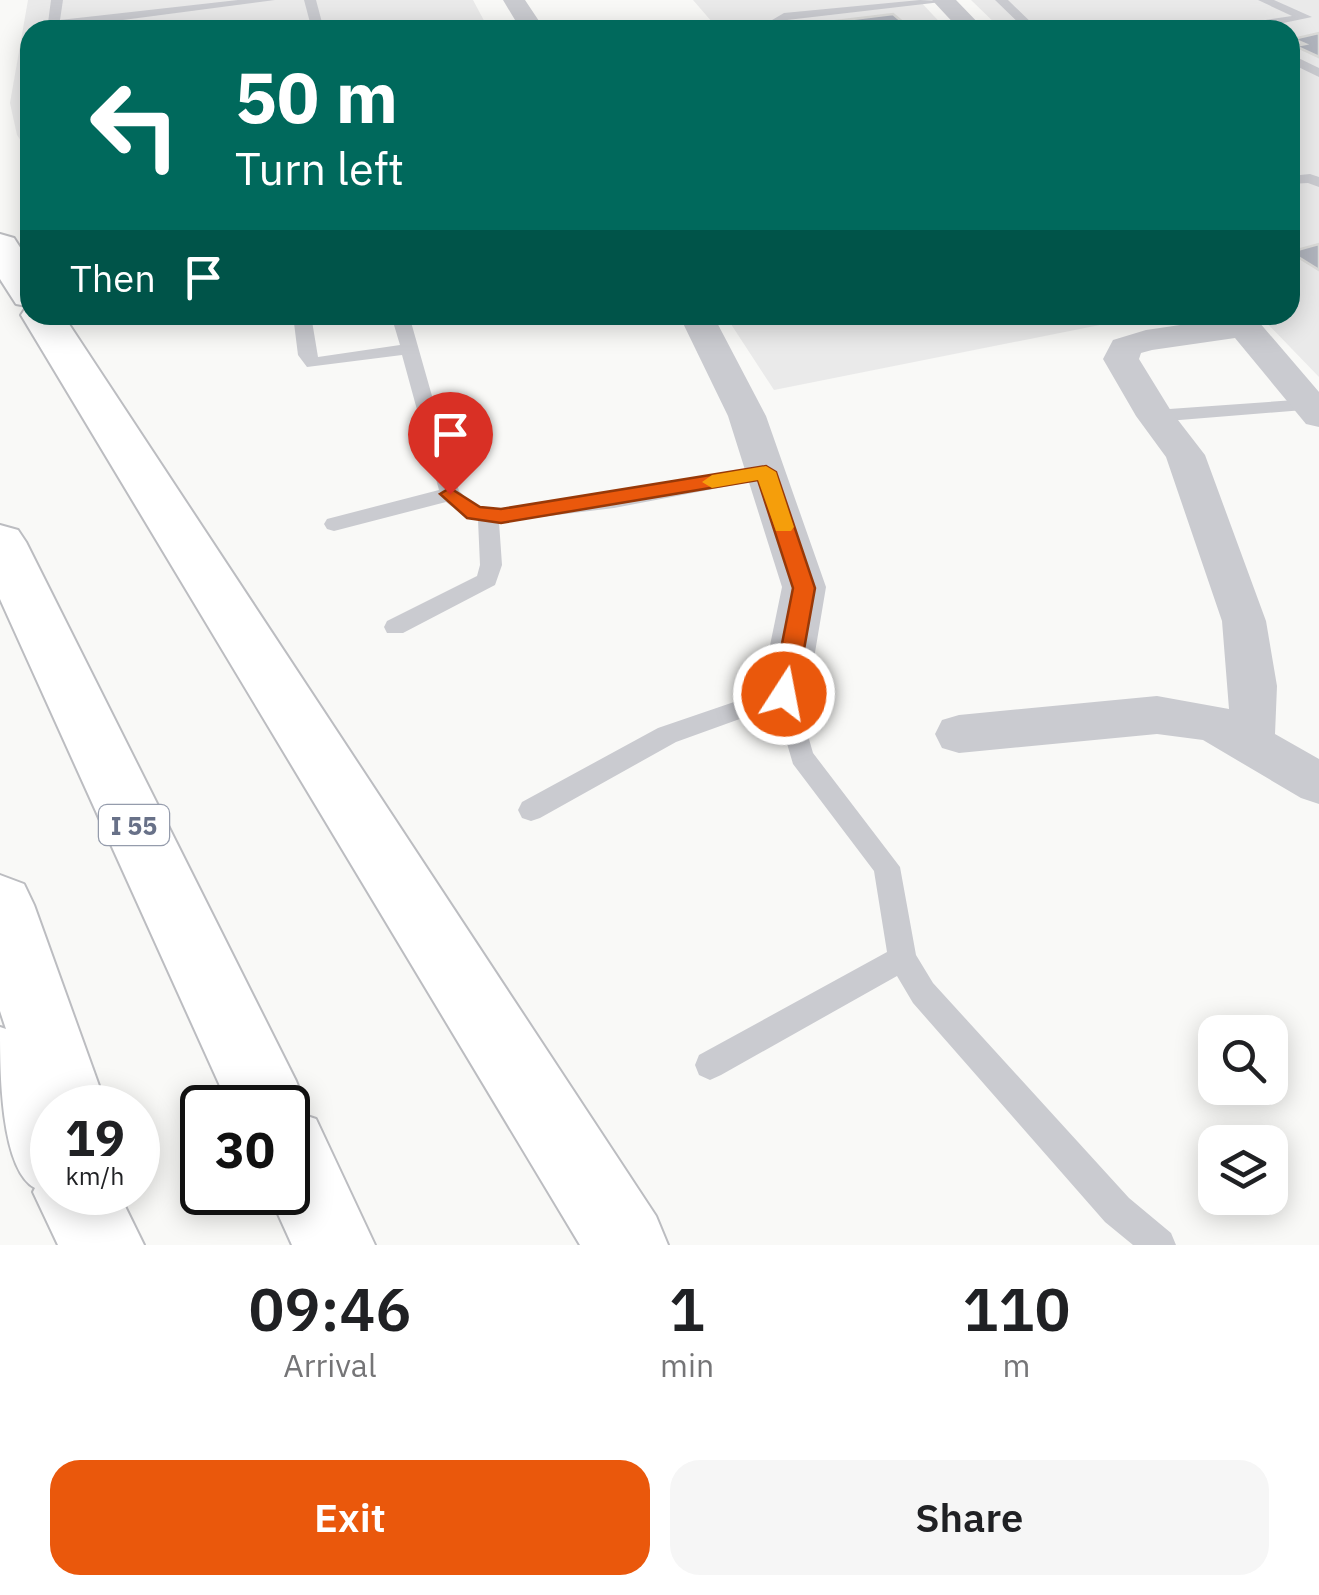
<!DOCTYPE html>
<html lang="en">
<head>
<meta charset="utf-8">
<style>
	body { margin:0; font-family:"IBM Plex Sans",sans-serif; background:#f6f6f6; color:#202124; height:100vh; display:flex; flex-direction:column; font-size:38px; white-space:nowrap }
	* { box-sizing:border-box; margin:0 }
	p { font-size:32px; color:#757577 }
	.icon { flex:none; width:55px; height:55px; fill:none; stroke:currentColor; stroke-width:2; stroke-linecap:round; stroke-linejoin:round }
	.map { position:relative; height:1245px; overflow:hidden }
	.panel { display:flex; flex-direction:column; background:#fff; flex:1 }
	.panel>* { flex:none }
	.banner { position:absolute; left:20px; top:20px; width:1280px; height:305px; border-radius:30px; box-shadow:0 5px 25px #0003; background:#00695c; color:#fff; overflow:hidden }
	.controls { position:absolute; left:1198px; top:1015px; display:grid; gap:20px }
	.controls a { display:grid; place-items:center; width:90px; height:90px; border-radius:20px; background:#fff; box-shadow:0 5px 25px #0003; font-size:50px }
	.speed { position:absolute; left:30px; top:1085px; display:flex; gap:20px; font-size:50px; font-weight:700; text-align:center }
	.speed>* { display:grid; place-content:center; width:130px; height:130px; border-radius:50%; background:#fff; box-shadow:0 5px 25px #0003; line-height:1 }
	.speed small { font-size:25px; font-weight:400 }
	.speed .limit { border:5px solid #111; border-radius:15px; background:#fff; color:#111 }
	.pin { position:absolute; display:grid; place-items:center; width:85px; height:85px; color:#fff; margin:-102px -42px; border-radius:50% 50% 50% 0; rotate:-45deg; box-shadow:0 0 10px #0007 }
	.pin .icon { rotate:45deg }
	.me { position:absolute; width:110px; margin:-55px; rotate:11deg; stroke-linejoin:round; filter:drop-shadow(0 0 8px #0008) }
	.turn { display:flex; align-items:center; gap:35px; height:210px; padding:0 50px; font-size:45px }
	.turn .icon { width:130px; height:130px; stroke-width:2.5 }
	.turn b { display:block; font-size:70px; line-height:85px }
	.then { display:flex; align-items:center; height:95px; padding:0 50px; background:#0003; gap:20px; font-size:38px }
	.eta { display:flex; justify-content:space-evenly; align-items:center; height:170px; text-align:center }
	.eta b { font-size:60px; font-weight:600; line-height:70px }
	.action { display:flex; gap:20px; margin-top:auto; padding:20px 50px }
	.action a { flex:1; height:115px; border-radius:30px; background:#ea580c; color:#fff; font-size:40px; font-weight:600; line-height:115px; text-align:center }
	.action a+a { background:#f6f6f6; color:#202124 }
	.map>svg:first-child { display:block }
	.built { fill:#eaeaea }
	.building { fill:#b0b4bd; stroke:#dbdbd9; stroke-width:2.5 }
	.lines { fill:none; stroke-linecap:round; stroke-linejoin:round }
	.highway-casing { stroke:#bcbdc1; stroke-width:4 }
	.lane { fill:#cacbd0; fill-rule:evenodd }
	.street { fill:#cacbd0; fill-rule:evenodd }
	.highway { fill:#fff; fill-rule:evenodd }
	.route { fill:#ea580c; stroke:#983908; stroke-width:2.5 }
	.slow { fill:#f59e0b }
	.labels { text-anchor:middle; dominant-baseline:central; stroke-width:10; stroke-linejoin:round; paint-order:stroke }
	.shield { fill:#fff; stroke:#959cac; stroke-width:2.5 }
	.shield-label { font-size:25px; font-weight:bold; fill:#687188 }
</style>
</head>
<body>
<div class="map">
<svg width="1319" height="1245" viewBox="0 0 1319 1245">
	<rect width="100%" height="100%" fill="#f9f9f7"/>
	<path class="built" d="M28,0H473L489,30H30V154L17,135L10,103Z
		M693,0H919L947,30H719Z
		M971,0H1319V377L1259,315H1290V30H1002Z
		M725,315H1150L774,390Z"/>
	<path class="building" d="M893,14L911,29L809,30L804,25Z
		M1319,33V57L1295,46L1305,44L1293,39Z
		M1319,244V270L1290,252Z"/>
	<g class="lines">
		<defs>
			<path id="highway" d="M0,234L14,238L30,263V315H63L656,1216L668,1245H580L21,315L27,306L16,304L0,279Z
				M0,525L18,530L26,542L296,1081L307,1108L304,1115L316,1119L375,1245H292L268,1192H288V1108H230L0,599Z
				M0,875L24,884L34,905L107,1108H52V1192H118L144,1245H58L33,1192L35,1188C0,1169 0,1069 0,1027L6,1029L0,1011Z"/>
		</defs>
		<use href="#highway" class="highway-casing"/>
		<path class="lane" d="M51,0H63L60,20L238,0H275L47,30Z
			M304,0H316L324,30H312Z
			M920,0L950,1L787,20L780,24L785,30H773L767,23L784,13Z
			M995,0H1008L1039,30H1026Z
			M1258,0H1274L1312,17L1249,30H1228L1233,25L1292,16Z
			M1290,54L1319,68V77L1290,63Z
			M1310,174L1319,177V187L1308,183L1290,184V176Z
			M293,315H311L318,357L400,345L391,315H409L459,491C465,496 471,504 477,506C513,521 716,476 765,467L775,473L765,479L614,508L499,522L502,565L495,585L403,633H387L384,627L387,621L477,576L480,565L478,520L464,516L446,502L334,531L327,529L324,524L327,519L439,490L402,355L307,367L298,355Z
			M1309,399L1316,401V409L1155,422L1146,416L1155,410Z
			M784,685L792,688L796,694L813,753L900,867L916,955L933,983L1129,1198L1171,1233L1176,1245H1133L1105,1222L913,1003L897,976L721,1075L710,1080L699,1075L695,1065L699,1055L887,952L874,871L793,764L776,706L676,742L540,818L531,821L522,818L518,810L522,802L658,728Z"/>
		<path class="street" d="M503,0H525L545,30H521Z
			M932,0H956L985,30H960Z
			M679,315H713L766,416L826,587L808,694L801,707L784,712L767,707L760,694L782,587L728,416Z
			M1218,315H1253L1319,392V427L1306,424L1235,338L1152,350L1141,353L1139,359L1171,411L1205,455L1266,621L1277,686L1275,734L1319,759V804L1301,798L1203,740L1157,734L959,753L942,748L935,734L942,720L959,715L1157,696L1229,709L1222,621L1166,457L1136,416L1103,359L1113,340L1146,330L1221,319Z"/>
		<use href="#highway" class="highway"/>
	</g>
	<path class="route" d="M766,466L776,472L815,588L796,694L792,701H775L772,694L793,588L758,480L501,523L467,518L440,494L450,488L480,507L501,509Z"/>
	<path class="slow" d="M766,466L776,472L794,527L791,531H776L758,480L712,488L702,482L712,475Z"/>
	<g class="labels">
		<rect class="shield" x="99" y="805" width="70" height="40" rx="8"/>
		<g class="shield-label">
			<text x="134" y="825">I 55</text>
		</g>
	</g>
</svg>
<div class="controls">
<a><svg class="icon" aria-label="search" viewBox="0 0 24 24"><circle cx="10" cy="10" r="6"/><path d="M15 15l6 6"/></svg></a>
<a><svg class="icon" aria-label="layers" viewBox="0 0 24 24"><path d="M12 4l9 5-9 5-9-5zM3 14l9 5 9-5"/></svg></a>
</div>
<div class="speed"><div>19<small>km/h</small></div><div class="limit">30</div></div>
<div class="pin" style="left:450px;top:494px;background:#d93025"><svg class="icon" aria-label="arrive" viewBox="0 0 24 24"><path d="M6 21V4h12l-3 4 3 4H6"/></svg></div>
<svg class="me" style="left:784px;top:694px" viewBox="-20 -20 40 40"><circle r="17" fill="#ea580c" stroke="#fff" stroke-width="3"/><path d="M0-11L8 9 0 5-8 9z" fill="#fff"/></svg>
<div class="banner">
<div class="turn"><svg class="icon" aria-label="left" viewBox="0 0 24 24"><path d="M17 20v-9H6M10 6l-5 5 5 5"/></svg><div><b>50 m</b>Turn left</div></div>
<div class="then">Then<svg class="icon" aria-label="arrive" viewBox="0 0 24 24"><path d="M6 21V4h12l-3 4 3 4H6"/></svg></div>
</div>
</div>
<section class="panel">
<div class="eta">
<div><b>09:46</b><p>Arrival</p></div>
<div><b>1</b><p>min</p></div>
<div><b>110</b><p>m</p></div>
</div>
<div class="action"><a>Exit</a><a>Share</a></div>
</section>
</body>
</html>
